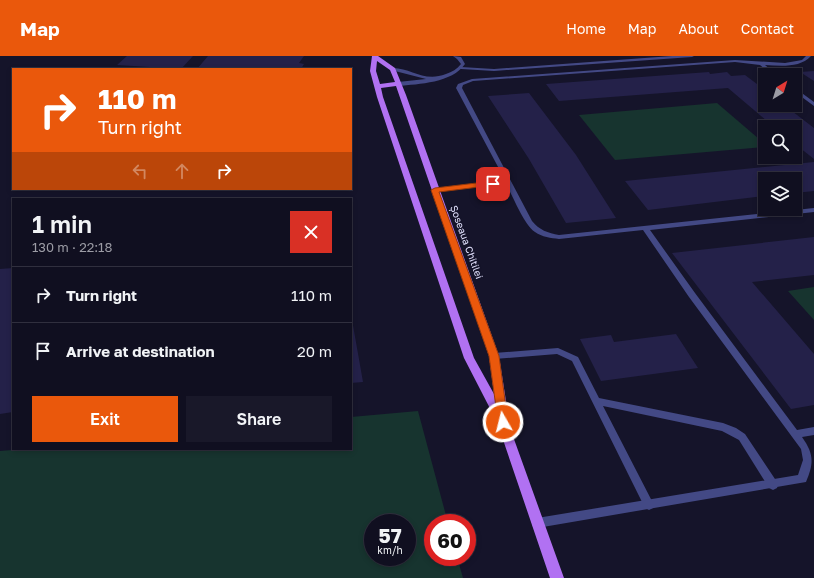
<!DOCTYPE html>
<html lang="en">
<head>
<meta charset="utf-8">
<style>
	body { margin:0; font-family:"Golos Text",sans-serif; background:#191829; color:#f1f3f6; height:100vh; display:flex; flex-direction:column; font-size:15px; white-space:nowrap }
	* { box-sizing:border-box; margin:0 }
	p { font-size:13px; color:#9c9ca5 }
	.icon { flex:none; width:22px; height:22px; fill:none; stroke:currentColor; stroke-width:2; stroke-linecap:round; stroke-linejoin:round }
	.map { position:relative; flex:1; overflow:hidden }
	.panel { position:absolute; left:12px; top:142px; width:340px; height:252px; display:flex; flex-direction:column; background:#100f20; border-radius:0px; box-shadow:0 2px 6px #0003,0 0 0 1px #302f3e }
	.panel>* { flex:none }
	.guide { position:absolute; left:12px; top:12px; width:340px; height:122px; border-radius:0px; box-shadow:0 2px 6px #0003,0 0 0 1px #302f3e; background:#ea580c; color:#fff; overflow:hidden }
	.needle { width:26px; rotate:38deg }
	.controls { position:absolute; left:758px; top:12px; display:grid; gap:8px }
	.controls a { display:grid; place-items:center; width:44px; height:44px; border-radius:0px; background:#100f20; box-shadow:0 2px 6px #0003,0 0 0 1px #302f3e; font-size:20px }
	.speed { position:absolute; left:364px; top:458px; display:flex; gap:8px; font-size:20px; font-weight:700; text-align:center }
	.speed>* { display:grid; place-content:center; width:52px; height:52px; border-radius:50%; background:#100f20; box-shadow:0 2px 6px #0003,0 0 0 1px #302f3e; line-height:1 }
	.speed small { font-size:10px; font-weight:400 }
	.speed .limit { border:6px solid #d22; background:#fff; color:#111 }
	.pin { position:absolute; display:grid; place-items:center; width:34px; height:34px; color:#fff; margin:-17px; border-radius:8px; box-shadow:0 2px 6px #0006 }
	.me { position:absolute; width:44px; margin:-22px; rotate:352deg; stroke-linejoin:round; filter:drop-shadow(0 0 3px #0008) }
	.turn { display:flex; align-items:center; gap:14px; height:84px; padding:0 20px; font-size:18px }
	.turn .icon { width:52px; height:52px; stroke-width:2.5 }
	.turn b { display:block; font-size:28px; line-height:34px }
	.lanes { display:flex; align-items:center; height:38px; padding:0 20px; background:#0003; justify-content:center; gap:20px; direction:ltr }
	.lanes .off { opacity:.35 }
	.round { display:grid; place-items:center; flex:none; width:42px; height:42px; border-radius:0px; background:#191829 }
	.head { display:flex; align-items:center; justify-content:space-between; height:68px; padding:0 20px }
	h1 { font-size:24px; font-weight:600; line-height:30px }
	.cta { display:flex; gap:8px; margin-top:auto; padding:8px 20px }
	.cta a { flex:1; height:46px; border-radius:0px; background:#ea580c; color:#fff; font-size:16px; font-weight:600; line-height:46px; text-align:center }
	.cta a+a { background:#191829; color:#f1f3f6 }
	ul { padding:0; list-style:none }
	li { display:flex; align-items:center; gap:12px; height:56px; padding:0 20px; border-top:1px solid #302f3e }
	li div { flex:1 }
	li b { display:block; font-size:15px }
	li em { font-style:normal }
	header { display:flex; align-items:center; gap:24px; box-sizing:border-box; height:56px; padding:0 20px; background:#ea580c; color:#fff }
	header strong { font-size:19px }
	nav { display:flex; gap:22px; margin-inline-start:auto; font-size:14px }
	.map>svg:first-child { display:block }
	.green { fill:#17342f; fill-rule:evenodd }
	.building { fill:#242149 }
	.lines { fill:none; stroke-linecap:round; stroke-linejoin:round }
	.service { fill:#434985; fill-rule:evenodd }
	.minor { fill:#434985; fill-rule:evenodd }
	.primary { fill:#b171f2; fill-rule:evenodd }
	.route { fill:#ea580c; stroke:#983908 }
	.labels { text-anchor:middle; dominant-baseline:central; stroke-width:3; stroke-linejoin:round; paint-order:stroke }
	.street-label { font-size:10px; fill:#e0e0fc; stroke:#15142a }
</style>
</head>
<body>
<header>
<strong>Map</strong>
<nav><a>Home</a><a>Map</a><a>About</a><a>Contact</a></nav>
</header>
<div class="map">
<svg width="814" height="522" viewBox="0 0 814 522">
	<rect width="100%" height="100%" fill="#15142a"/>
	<path class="green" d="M717,47L765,88V91L615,104L579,59Z
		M814,231V264L788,235Z
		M418,355L448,467H433V501H457L463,522H0V395L24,393H351V361ZM373,467H407V501H373Z"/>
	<path class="building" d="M127,0H193L181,13L117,9Z
		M208,0H304L299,7L304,8L301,13H197Z
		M814,15V25L800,16Z
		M709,16L710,18L727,16L731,20L745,19L765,34V49H784L814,72V103L795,88V71H774L728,32L559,45L546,28Z
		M529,37L576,99L616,162L566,167L529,103L488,40Z
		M814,106V135L795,137V123H765V140L648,154L625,125Z
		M814,181V219L752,226L814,298V349L791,353L672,197Z
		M13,212V356L0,358V213Z
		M351,258L363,326L351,327Z
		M676,278L698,312L601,325L580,283L611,279L614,286Z"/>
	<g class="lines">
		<path class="service" d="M453,0L461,1L465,8C452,27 419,28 398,30L395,28L398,26L426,23L391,14V12C411,11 423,27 446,18C452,16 457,13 461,8L457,3Z
			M558,292L578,301L599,342L723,367L736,372L745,378L777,426L778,429L777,432L773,434L769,432L739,384L722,375L603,350L654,449L653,452L649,454L645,452L572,305L557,298L494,303L491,302L490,300L491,298L494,297Z"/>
		<path class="minor" d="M672,0H694L692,1L494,15L461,13L459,12L461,11L494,13Z
			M806,0H811C800,12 781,10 765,9L777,19H772L760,9L735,6L473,25L463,29L462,32L532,165C539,174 548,177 559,179L814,152V156L650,174L695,237L797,374L814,371V379L802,381C814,398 814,407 806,426L537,472L533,471L532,467L533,463L537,462L798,419L803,404L801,393L689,241L643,174L559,183C551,182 542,181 535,176C523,167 514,142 506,128L433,135L432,134L435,132L505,124L456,32L458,28L472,23L735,4L785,7L802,4Z
			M795,32L814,46V50L795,36Z"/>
		<path class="primary" d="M372,0H378L395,12L406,39L499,300L508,358L506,361L564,522H550L497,366L464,302L377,41L370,15ZM377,5L390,14L395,26L380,28L376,15ZM396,30L489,300L494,338L474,302L383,41L381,32Z"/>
	</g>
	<path class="route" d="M493,125L495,126V129L439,136L499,300L508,366L507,369L503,371L499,369L498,366L489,300L431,134L435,132Z"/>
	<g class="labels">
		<g class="street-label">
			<text transform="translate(467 186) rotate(70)">Șoseaua Chitilei</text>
		</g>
	</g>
</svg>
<div class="controls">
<a><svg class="needle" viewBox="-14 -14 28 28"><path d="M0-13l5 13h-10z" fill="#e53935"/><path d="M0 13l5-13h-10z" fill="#9c9ca5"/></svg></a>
<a><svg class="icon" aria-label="search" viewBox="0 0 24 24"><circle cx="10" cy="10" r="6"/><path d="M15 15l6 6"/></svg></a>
<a><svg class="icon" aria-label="layers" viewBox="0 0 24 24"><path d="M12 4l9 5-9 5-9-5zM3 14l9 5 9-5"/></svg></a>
</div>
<div class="speed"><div>57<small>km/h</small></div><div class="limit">60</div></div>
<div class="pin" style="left:493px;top:128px;background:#d93025"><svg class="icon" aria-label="arrive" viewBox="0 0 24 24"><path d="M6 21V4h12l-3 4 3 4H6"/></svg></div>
<svg class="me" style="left:503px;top:366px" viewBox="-20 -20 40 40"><circle r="17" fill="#ea580c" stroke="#fff" stroke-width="3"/><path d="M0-11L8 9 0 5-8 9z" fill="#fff"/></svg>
<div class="guide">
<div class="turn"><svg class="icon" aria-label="right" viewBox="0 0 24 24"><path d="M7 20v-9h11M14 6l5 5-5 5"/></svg><div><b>110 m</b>Turn right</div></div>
<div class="lanes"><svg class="icon off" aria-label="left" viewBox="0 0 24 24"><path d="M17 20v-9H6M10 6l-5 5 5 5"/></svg><svg class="icon off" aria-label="ahead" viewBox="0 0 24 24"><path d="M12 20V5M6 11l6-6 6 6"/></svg><svg class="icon" aria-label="right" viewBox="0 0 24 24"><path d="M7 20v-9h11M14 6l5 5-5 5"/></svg></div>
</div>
<section class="panel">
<div class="head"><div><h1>1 min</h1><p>130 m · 22:18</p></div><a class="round" style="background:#d93025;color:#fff"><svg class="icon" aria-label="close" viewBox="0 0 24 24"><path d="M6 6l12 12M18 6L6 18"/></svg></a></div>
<ul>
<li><svg class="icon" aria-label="right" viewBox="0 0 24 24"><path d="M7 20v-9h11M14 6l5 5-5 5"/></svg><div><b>Turn right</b></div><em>110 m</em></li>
<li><svg class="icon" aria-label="arrive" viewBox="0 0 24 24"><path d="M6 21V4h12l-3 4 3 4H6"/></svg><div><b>Arrive at destination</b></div><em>20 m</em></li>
</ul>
<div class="cta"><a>Exit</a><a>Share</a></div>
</section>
</div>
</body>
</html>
